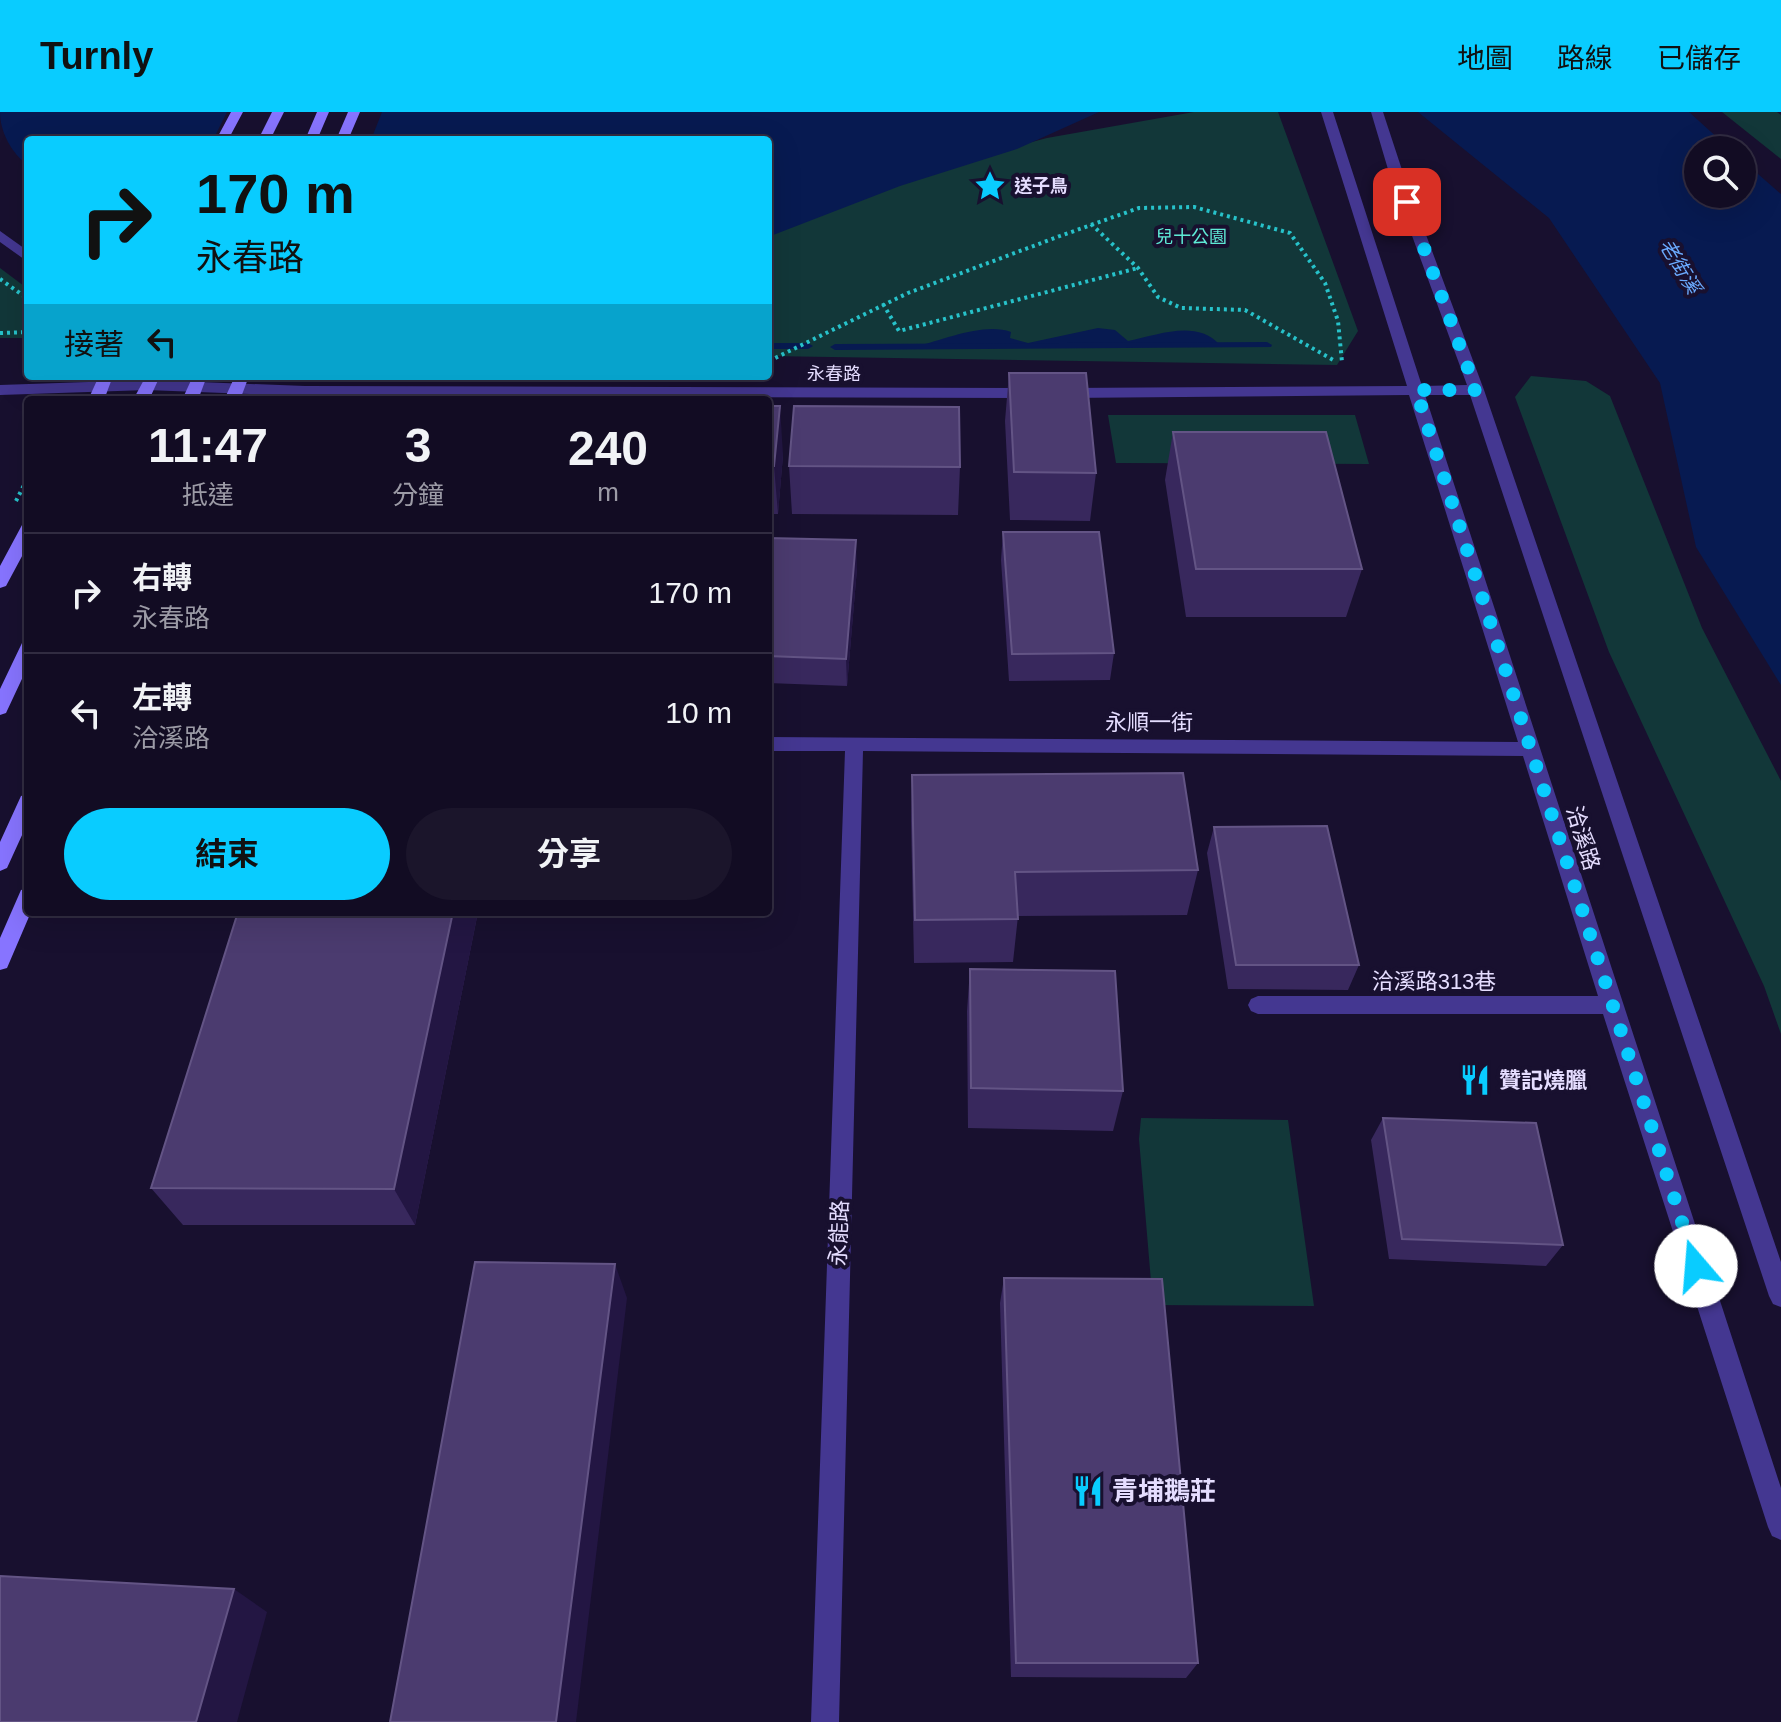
<!DOCTYPE html>
<html lang="zh-TW">
<head>
<meta charset="utf-8">
<style>
	body { margin:0; font-family:Helvetica,"Noto Sans TC",sans-serif; background:#1b152b; color:#f1f3f6; height:100vh; display:flex; flex-direction:column; font-size:30px; white-space:nowrap }
	* { box-sizing:border-box; margin:0 }
	p { font-size:26px; color:#9c9ba6 }
	.icon { flex:none; width:44px; height:44px; fill:none; stroke:currentColor; stroke-width:2; stroke-linecap:round; stroke-linejoin:round }
	.map { position:relative; flex:1; overflow:hidden }
	.details { position:absolute; left:24px; top:284px; width:748px; height:520px; display:flex; flex-direction:column; background:#120c23; border-radius:8px; box-shadow:0 8px 32px #0002,0 0 0 2px #312c41 }
	.details>* { flex:none }
	.banner { position:absolute; left:24px; top:24px; width:748px; height:244px; border-radius:8px; box-shadow:0 8px 32px #0002,0 0 0 2px #312c41; background:#09ccff; color:#111; overflow:hidden }
	.fabs { position:absolute; left:1684px; top:24px; display:grid; gap:16px }
	.fabs a { display:grid; place-items:center; width:72px; height:72px; border-radius:50%; background:#120c23; box-shadow:0 8px 32px #0002,0 0 0 2px #312c41; font-size:40px }
	.pin { position:absolute; display:grid; place-items:center; width:68px; height:68px; color:#fff; margin:-34px; border-radius:16px; box-shadow:0 4px 12px #0006 }
	.me { position:absolute; width:88px; margin:-44px; rotate:342deg; stroke-linejoin:round; filter:drop-shadow(0 0 6px #0008) }
	.turn { display:flex; align-items:center; gap:28px; height:168px; padding:0 40px; font-size:36px }
	.turn .icon { width:104px; height:104px; stroke-width:2.5 }
	.turn b { display:block; font-size:56px; line-height:68px }
	.then { display:flex; align-items:center; height:76px; padding:0 40px; background:#0003; gap:16px; font-size:30px }
	.eta { display:flex; justify-content:space-evenly; align-items:center; height:136px; text-align:center }
	.eta b { font-size:48px; font-weight:700; line-height:56px }
	.cta { display:flex; gap:16px; margin-top:auto; padding:16px 40px }
	.cta a { flex:1; height:92px; border-radius:48px; background:#09ccff; color:#111; font-size:32px; font-weight:700; line-height:92px; text-align:center }
	.cta a+a { background:#1b152b; color:#f1f3f6 }
	ul { padding:0; list-style:none }
	li { display:flex; align-items:center; gap:24px; height:120px; padding:0 40px; border-top:2px solid #312c41 }
	li div { flex:1 }
	li b { display:block; font-size:30px }
	li em { font-style:normal }
	header { display:flex; align-items:center; gap:48px; box-sizing:border-box; height:112px; padding:0 40px; background:#09ccff; color:#111 }
	header strong { font-size:38px }
	nav { display:flex; gap:44px; margin-inline-start:auto; font-size:28px }
	.map>svg:first-child { display:block }
	.green { fill:#123739 }
	.water { fill:#071a51 }
	.pier { fill:#18102f }
	.lines { fill:none; stroke-linecap:round; stroke-linejoin:round }
	.stream { fill:#071a51; fill-rule:evenodd }
	.path { stroke:#27c2ca; stroke-width:4; stroke-dasharray:3 4; stroke-linecap:butt }
	.street { fill:#443791; fill-rule:evenodd }
	.secondary { fill:#8774ff; fill-rule:evenodd }
	.wall { fill:#38285d }
	.shaded-wall { fill:#231643 }
	.building { fill:#4b3b6f; stroke:#635485; stroke-width:2 }
	.route { stroke:#09ccff; stroke-width:14; stroke-dasharray:0 25.2 }
	.labels { text-anchor:middle; dominant-baseline:central; stroke-width:8; stroke-linejoin:round; paint-order:stroke }
	.far-poi-label { font-size:18px; font-weight:bold; fill:#e5ddff; stroke:#18102f; text-anchor:start }
	.far-park-label { font-size:18px; fill:#5eead6; stroke:#18102f }
	.far-street-label { font-size:18px; fill:#e5ddff; stroke:#18102f }
	.far-water-label { font-size:20px; font-style:italic; fill:#6babff; stroke:#18102f }
	.street-label { font-size:22px; fill:#e5ddff; stroke:#18102f }
	.poi-label { font-size:22px; font-weight:bold; fill:#e5ddff; stroke:#18102f; text-anchor:start }
	.near-poi-label { font-size:26px; font-weight:bold; fill:#e5ddff; stroke:#18102f; text-anchor:start }
</style>
</head>
<body>
<header>
<strong>Turnly</strong>
<nav><a>地圖</a><a>路線</a><a>已儲存</a></nav>
</header>
<div class="map">
<svg width="1781" height="1610" viewBox="0 0 1781 1610">
	<rect width="100%" height="100%" fill="#18102f"/>
	<path class="green" d="M1194,0H1278L1358,219L1337,253L768,244V123L954,51L1047,26Z
		M1722,0H1777L1781,3V47Z
		M0,156L28,177V226H0Z
		M1531,264L1586,269L1610,284L1702,516L1781,669V922L1764,874L1609,540L1515,285Z
		M1108,303H1355L1369,352L1116,351Z
		M1141,1006L1288,1008L1314,1194L1153,1193L1139,1027Z"/>
	<path class="water" d="M0,0H1099L1017,37L900,74L768,125V28H28V53C12,42 0,20 0,0Z
		M1418,0H1689L1731,38H1698V82H1742V48L1781,82V573L1696,435L1660,271L1549,106Z
		M1098,216L1115,218L1128,229C1159,223 1196,207 1220,233L917,234C944,228 984,210 1011,220L1010,226L1028,231Z"/>
	<path class="pier" d="M227,0H382L371,28H213Z"/>
	<g class="lines">
		<path class="stream" d="M1267,230L1272,233L1271,235L835,238L830,235L835,232Z
			M768,231H808L813,234L808,237H768Z"/>
		<path class="path" d="M1091,112L1138,156L1158,185L1181,196L1245,198L1335,249
			M0,167L28,187
			M883,192L899,219L1138,156
			M0,221L28,220
			M769,249L908,181L1060,124L1139,96L1194,95L1290,121L1325,171L1338,209L1342,250
			M16,389L28,365"/>
		<path class="street" d="M1321,0H1333L1422,274L1467,273L1390,64L1371,0H1383L1404,64L1484,278L1781,1150V1195L1773,1192L1769,1184L1470,283H1425L1781,1376V1428L1772,1424L1768,1415L1603,902H1258L1251,899L1248,893L1251,887L1258,884H1598L1523,644L863,639L839,1610H811L845,639H768V625L1518,630L1409,283L1064,286L1056,281L1064,276L1407,274Z
			M0,119L28,139V150L0,130Z
			M147,268L305,274L1032,276L1040,281L1032,286L305,284L147,278L0,283V273Z"/>
		<path class="secondary" d="M231,0H243L228,28H216Z
			M272,0H284L270,28H258Z
			M317,0H329L317,28H305Z
			M348,0H360L348,28H336Z
			M99,264H113L104,288H88Z
			M146,264H160L149,288H133Z
			M193,264H207L198,288H182Z
			M235,264H249L240,288H224Z
			M28,412V433L6,474L0,476V454L22,413Z
			M28,529V554L6,601L0,603V577L22,531Z
			M28,682V710L7,756L0,759V730L21,684Z
			M28,776V800H31L7,856L0,858V826L21,778Z"/>
	</g>
	<path class="wall" d="M1009,261L1096,361L1090,409L1010,408L1005,309Z
		M768,294L783,343L778,402H768Z
		M1173,320L1362,457L1346,505H1186L1165,368Z
		M789,354L960,355L958,403L792,402Z
		M1003,420L1114,541L1110,568L1009,569L1001,448Z
		M768,426L857,456L847,574L768,571Z
		M912,663L1198,758L1187,803L1018,804L1013,850L914,851L911,709Z
		M1214,715L1359,853L1348,878L1228,877L1207,741Z
		M238,800H478L415,1113H183L151,1076Z
		M970,857L1123,979L1113,1019L968,1016L967,899Z
		M1383,1006L1563,1133L1546,1154L1389,1147L1371,1028Z
		M1004,1166L1198,1551L1186,1566L1011,1565L1000,1191Z"/>
	<path class="shaded-wall" d="M780,294L783,343L778,402L774,354Z
		M856,428L857,456L847,574L846,547Z
		M453,800H478L415,1113L394,1077Z
		M615,1152L627,1186L576,1610H556Z
		M234,1477L267,1500L237,1610H196Z"/>
	<path class="building" d="M1009,261H1086L1096,361L1014,360Z
		M768,294H780L774,354H768Z
		M794,294L959,295L960,355L789,354Z
		M1173,320H1326L1362,457H1196Z
		M1003,420H1099L1114,541L1012,542Z
		M768,426L856,428L846,547L768,544Z
		M1183,661L1198,758L1015,760L1018,807L915,808L912,663Z
		M1327,714L1359,853H1236L1214,715Z
		M238,800H453L394,1077L151,1076Z
		M970,857L1115,859L1123,979L971,976Z
		M1383,1006L1536,1011L1563,1133L1402,1127Z
		M475,1150L615,1152L556,1610H390Z
		M1004,1166L1162,1167L1198,1551H1016Z
		M0,1464L234,1477L196,1610H0Z"/>
	<g class="lines">
		<path class="route" d="M1407,90L1476,278H1416L1696,1154"/>
	</g>
	<defs>
		<symbol id="sight-bare" viewBox="-9 -9 18 18"><path d="M0-6L1.8-2.2L6-1.7L2.9 1.2L3.7 5.4L0 3.3L-3.7 5.4L-2.9 1.2L-6-1.7L-1.8-2.2Z" fill="#09ccff" stroke="#18102f" stroke-width="2.5" paint-order="stroke"/></symbol>
		<symbol id="restaurant-bare" viewBox="-9 -9 18 18"><path d="M-5-6h1v4h1v-4h1v4h1v-4h1v5L-1.5 .5V6h-2V.5L-5-1ZM5-6V6H3V1.5H1.5Q1.5-4 5-6Z" fill="#09ccff" stroke="#18102f" stroke-width="2.5" paint-order="stroke"/></symbol>
	</defs>
	<g fill-rule="evenodd">
		<use href="#sight-bare" x="968" y="52" width="44" height="44"/>
		<use href="#restaurant-bare" x="1453" y="946" width="44" height="44"/>
		<use href="#restaurant-bare" x="1066" y="1357" width="44" height="44"/>
	</g>
	<g class="labels">
		<g class="far-poi-label">
			<text x="1014" y="74">送子鳥</text>
		</g>
		<g class="far-park-label">
			<text x="1191" y="125">兒十公園</text>
		</g>
		<g class="far-street-label">
			<text x="834" y="262">永春路</text>
		</g>
		<g class="far-water-label">
			<text transform="translate(1680 154) rotate(59)">老街溪</text>
		</g>
		<g class="street-label">
			<text x="1149" y="610">永順一街</text>
			<text transform="translate(1583 726) rotate(73)">洽溪路</text>
			<text x="1434" y="869">洽溪路313巷</text>
			<text transform="translate(839 1121) rotate(-88)">永能路</text>
		</g>
		<g class="poi-label">
			<text x="1499" y="968">贊記燒臘</text>
		</g>
		<g class="near-poi-label">
			<text x="1112" y="1379">青埔鵝莊</text>
		</g>
	</g>
</svg>
<div class="fabs">
<a><svg class="icon" aria-label="search" viewBox="0 0 24 24"><circle cx="10" cy="10" r="6"/><path d="M15 15l6 6"/></svg></a>
</div>
<div class="pin" style="left:1407px;top:90px;background:#d93025"><svg class="icon" aria-label="arrive" viewBox="0 0 24 24"><path d="M6 21V4h12l-3 4 3 4H6"/></svg></div>
<svg class="me" style="left:1696px;top:1154px" viewBox="-20 -20 40 40"><circle r="19" fill="#fff"/><path d="M0-13L10 11 0 6-10 11z" fill="#09ccff"/></svg>
<div class="banner">
<div class="turn"><svg class="icon" aria-label="right" viewBox="0 0 24 24"><path d="M7 20v-9h11M14 6l5 5-5 5"/></svg><div><b>170 m</b>永春路</div></div>
<div class="then">接著<svg class="icon" aria-label="left" viewBox="0 0 24 24"><path d="M17 20v-9H6M10 6l-5 5 5 5"/></svg></div>
</div>
<section class="details">
<div class="eta">
<div><b>11:47</b><p>抵達</p></div>
<div><b>3</b><p>分鐘</p></div>
<div><b>240</b><p>m</p></div>
</div>
<ul>
<li><svg class="icon" aria-label="right" viewBox="0 0 24 24"><path d="M7 20v-9h11M14 6l5 5-5 5"/></svg><div><b>右轉</b><p>永春路</p></div><em>170 m</em></li>
<li><svg class="icon" aria-label="left" viewBox="0 0 24 24"><path d="M17 20v-9H6M10 6l-5 5 5 5"/></svg><div><b>左轉</b><p>洽溪路</p></div><em>10 m</em></li>
</ul>
<div class="cta"><a>結束</a><a>分享</a></div>
</section>
</div>
</body>
</html>
